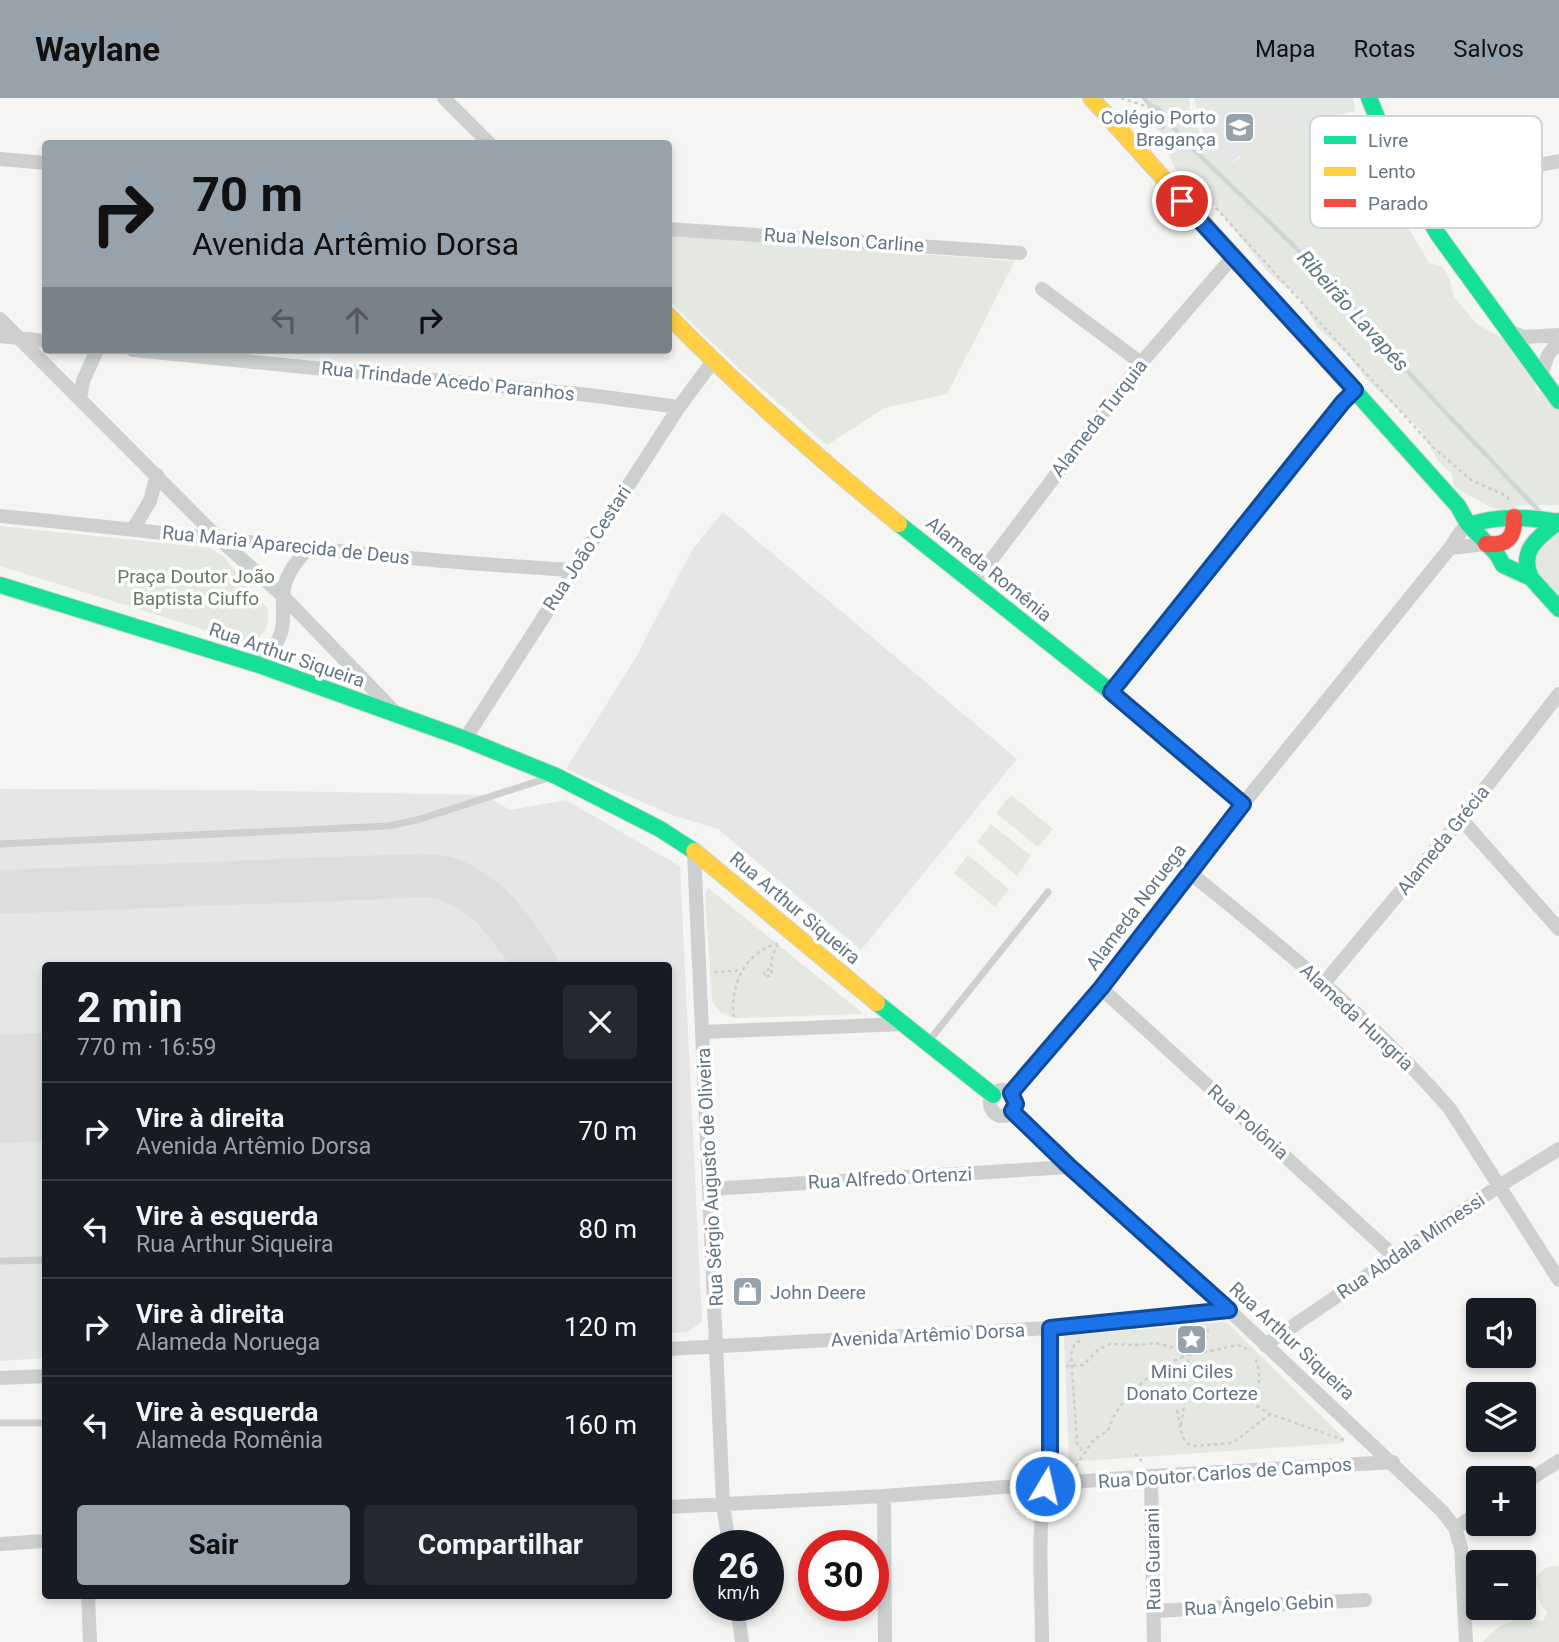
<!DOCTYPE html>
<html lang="pt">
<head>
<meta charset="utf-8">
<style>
	body { margin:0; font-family:Roboto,sans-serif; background:#242831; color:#f1f3f6; height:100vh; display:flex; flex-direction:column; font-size:26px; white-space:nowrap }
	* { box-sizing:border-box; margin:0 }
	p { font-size:23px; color:#9ea1a6 }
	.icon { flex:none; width:38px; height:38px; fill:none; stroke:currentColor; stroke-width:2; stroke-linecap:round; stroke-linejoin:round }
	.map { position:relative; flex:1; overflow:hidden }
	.details { position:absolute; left:42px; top:864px; width:630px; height:637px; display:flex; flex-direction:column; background:#171b24; border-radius:7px; box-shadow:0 4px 10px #0003 }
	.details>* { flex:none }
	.guide { position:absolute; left:42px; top:42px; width:630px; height:214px; border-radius:7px; box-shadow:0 4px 10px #0003; background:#96a3ac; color:#111; overflow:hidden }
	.tools { position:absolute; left:1466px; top:1200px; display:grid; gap:14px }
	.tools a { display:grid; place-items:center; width:70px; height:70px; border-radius:7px; background:#171b24; box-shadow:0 4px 10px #0003; font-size:35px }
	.speed { position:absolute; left:693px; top:1432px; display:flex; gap:14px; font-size:35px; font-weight:700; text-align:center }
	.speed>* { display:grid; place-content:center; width:91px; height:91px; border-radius:50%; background:#171b24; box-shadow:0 4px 10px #0003; line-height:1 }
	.speed small { font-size:18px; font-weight:400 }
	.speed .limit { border:10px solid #d22; background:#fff; color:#111 }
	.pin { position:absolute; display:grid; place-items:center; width:60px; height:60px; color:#fff; margin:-30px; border:4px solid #fff; border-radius:50%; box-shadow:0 2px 7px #0007 }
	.me { position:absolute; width:77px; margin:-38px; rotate:9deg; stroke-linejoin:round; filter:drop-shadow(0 0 5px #0008) }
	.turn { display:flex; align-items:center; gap:24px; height:147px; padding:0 35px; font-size:32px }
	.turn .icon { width:91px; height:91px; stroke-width:2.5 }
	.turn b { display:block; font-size:49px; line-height:60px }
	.lanes { display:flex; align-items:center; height:66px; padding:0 35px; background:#0003; justify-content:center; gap:35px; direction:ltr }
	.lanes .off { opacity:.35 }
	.round { display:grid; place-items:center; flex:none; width:74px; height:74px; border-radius:7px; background:#242831 }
	.headline { display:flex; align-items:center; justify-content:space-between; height:119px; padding:0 35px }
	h1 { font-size:42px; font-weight:700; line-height:52px }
	.action { display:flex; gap:14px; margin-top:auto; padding:14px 35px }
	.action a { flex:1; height:80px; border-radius:7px; background:#96a3ac; color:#111; font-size:28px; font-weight:700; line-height:80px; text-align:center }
	.action a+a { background:#242831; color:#f1f3f6 }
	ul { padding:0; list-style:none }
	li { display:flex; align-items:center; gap:21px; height:98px; padding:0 35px; border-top:2px solid #363941 }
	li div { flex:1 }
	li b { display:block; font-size:26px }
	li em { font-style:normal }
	header { display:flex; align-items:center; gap:42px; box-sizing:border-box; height:98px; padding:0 35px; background:#96a3ac; color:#111 }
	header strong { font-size:33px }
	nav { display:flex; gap:38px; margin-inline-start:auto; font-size:24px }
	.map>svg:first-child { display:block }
	.built { fill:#e5e7e6 }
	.green { fill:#e4e8e1 }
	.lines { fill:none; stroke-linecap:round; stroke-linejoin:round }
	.stream { stroke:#cdd6d8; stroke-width:4.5 }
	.taxiway { stroke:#dcdddc; stroke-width:44 }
	.runway { stroke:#dcdddc; stroke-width:108 }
	.fast-casing { stroke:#d1d3d3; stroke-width:18 }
	.slow-casing { stroke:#d1d3d3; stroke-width:18 }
	.jam-casing { stroke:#d1d3d3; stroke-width:18 }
	.path { stroke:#cccdcd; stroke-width:2.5; stroke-dasharray:3.5 3.5; stroke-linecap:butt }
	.lane { stroke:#ced0d0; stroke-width:7 }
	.street { stroke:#ced0d0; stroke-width:14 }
	.fast { stroke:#16e098; stroke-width:16 }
	.slow { stroke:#ffcf43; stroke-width:16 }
	.jam { stroke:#f24e42; stroke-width:16 }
	.route-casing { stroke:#114b97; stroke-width:18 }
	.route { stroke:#1a73e8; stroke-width:12 }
	.labels { text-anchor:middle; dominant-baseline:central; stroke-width:7; stroke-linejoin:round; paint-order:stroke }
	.poi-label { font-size:19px; fill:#637785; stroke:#fff; text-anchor:end }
	.street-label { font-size:19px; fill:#637785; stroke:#fff }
	.park-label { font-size:19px; fill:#687c62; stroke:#fff }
	.water-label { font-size:21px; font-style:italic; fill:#5f7982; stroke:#fff }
	.key { fill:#fff; stroke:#d0d6da; stroke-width:2 }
	.key-label { font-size:19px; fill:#637785 }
</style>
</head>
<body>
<header>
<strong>Waylane</strong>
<nav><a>Mapa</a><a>Rotas</a><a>Salvos</a></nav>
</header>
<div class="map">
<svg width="1559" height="1544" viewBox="0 0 1559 1544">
	<rect width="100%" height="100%" fill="#f5f5f3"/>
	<path class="built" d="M1194,0H1353L1355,13L1323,20L1310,33L1289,26L1228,66L1209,57Z
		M723,414L1017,661L861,852L718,731L672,717L566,671L635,561L692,452Z
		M0,691L225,692L484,697L510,712L566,702L680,768L702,1223L688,1234L669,1235L668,868H46L45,1260L0,1263Z"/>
	<path class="green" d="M1149,0H1189L1190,12L1209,57L1228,66L1240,60L1247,37L1289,26L1310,33L1323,20L1342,16L1350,30L1348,64L1360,67L1372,92L1394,99L1411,114L1409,131L1429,165L1443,169L1450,182L1454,199L1477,226L1515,247L1532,267L1536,292L1553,298L1559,307V407H1522L1509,412L1492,410L1454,389L1452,376L1438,363L1420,331L1370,285L1345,254L1317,229L1300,200L1268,174L1215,108L1181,84L1171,62L1164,38L1151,25Z
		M668,137L1015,163L947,296L884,310L827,347L743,274L669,203Z
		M0,428L209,450L222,457L268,511C270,530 264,539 247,545L0,468Z
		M1554,434L1559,438V501L1536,490L1529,441Z
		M1011,697L1053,731L1038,749L996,715Z
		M991,726L1031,758L1017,778L977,744Z
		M968,757L1009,791L995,809L954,775Z
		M708,790L860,913L862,916L734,920L721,915L712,904L705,796Z
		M1224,1224L1228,1226L1344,1340L1343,1345L1069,1364L1064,1238Z
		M1559,1468V1544H1483C1494,1531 1509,1520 1527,1521C1532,1521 1538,1523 1543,1523L1547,1515L1540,1505L1535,1479L1547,1469Z"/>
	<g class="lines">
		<path class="stream" d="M1144,0L1149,6L1159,11L1184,42L1327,180L1416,283L1539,413"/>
		<path class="taxiway" d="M0,794L411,778C420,778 430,777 439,779C485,789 512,830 536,868"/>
		<path class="runway" d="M0,991L46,989"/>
		<defs>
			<path id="fast" d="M1369,0L1387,44L1437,135L1559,303
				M1345,282L1458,408L1468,426L1497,456L1503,467L1531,480L1559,511
				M899,426L1111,594L1243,706
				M1469,427C1499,417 1527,419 1558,424
				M1531,480C1518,452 1539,439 1559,423
				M0,487L259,567L465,641L556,678L660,731L694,753
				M877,905L993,997"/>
			<path id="slow" d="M1091,0L1345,282
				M668,217C741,292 818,360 899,426
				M694,753L877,905"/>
			<path id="jam" d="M1486,446C1507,448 1515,440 1514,419"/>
		</defs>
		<use href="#fast" class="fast-casing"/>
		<use href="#slow" class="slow-casing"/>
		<use href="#jam" class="jam-casing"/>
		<path class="path" d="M1121,0L1157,12L1164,23L1160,49
			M1216,110L1432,348L1471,382L1507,398L1509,402
			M770,871L764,873L765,879L772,877C771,865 770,859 778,847
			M714,874L736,873L741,870
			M734,919C729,888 746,852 778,846
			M1192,1242L1202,1255
			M1080,1243L1075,1245L1071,1256L1077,1345L1083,1354
			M1203,1255L1208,1231
			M1150,1265L1157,1273
			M1066,1268L1083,1267L1099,1251L1110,1246L1138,1247L1156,1245L1196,1256L1238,1247L1247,1251
			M1229,1304L1252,1305L1270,1316L1344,1342
			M1252,1305C1260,1292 1262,1272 1254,1258
			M1177,1312L1182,1338L1187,1345L1193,1348L1233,1345L1270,1316
			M1181,1327C1188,1299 1177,1283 1191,1256
			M1135,1356L1142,1363
			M1076,1368L1094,1341L1108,1333C1116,1301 1159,1267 1189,1256"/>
		<path class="lane" d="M0,746L388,728L417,722L548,680
			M928,944L1048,794
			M0,1163L46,1162
			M0,1325H46"/>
		<path class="street" d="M444,0L490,46
			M0,61L46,65
			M1413,93L1559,63
			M668,131L1020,155
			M1042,191L1141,265
			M0,221L218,440L283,498L393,612
			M1510,233L1523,239L1559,237
			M0,238L46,243
			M133,252L589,297L679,309
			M1541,277L1548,257L1559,243
			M80,301L83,283L97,252
			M0,418C191,437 381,461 572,472
			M133,431L150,403L157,377
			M1450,450L1486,446
			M973,486L1141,265L1232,160
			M259,567C267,557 277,548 281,535C285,522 282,511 283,498C284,478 296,464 308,450
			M1111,594L1343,304L1355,292
			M465,641L679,309L713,263
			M1461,721L1559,831
			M694,753L723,1406L729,1447
			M1189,774C1280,848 1373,922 1450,1011L1559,1182
			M1324,885L1461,721L1559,596
			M1101,890L1395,1159
			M703,934L904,926
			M990 1005a13 13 0 1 1 26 0a13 13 0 1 1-26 0Z
			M1011,995L1101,890L1243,706L1450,450L1462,432L1469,427
			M1012,1013L1070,1069L1229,1212L1442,1413L1455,1430L1461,1450L1466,1544
			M710,1091L1070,1069
			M1265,1247L1499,1088L1559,1051
			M668,1251L1050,1230L1229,1212
			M0,1280L46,1278
			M1151,1378L1154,1544
			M1524,1385L1559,1363
			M884,1398L885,1544
			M668,1409L884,1398L1151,1378L1393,1364
			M1455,1430L1479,1415
			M0,1446L46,1443
			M88,1498L90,1544
			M737,1507L742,1544
			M1154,1513L1365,1502
			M1042,1544C1042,1486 1035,1423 1050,1367V1230"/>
		<use href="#fast" class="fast"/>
		<use href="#slow" class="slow"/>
		<use href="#jam" class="jam"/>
	</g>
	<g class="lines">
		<defs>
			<path id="route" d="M1045,1388L1050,1367V1230L1229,1212L1070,1069L1012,1013L1016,1006L1011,995L1101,890L1243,706L1111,594L1343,304L1355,292L1182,103"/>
		</defs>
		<use href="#route" class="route-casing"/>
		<use href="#route" class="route"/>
	</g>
	<defs>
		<symbol id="school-square" viewBox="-11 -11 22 22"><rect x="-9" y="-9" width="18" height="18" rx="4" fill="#96a3ac" stroke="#fff"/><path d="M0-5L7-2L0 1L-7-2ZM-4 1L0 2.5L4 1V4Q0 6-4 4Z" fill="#fff"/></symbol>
		<symbol id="shop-square" viewBox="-11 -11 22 22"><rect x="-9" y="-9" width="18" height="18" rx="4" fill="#96a3ac" stroke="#fff"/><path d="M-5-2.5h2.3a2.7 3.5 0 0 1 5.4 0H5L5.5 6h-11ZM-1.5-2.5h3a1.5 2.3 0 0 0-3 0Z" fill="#fff"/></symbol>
		<symbol id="sight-square" viewBox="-11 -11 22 22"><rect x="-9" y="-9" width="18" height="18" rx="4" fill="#96a3ac" stroke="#fff"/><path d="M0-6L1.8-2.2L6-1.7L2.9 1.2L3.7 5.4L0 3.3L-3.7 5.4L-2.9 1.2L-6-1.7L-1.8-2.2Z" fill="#fff"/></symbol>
	</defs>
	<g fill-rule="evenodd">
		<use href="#school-square" x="1222" y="12" width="35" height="35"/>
		<use href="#shop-square" x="730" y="1176" width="35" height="35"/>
		<use href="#sight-square" x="1174" y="1224" width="35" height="35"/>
	</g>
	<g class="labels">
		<g class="poi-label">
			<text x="1216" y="19">Colégio Porto<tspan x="1216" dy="22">Bragança</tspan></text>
			<text x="770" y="1194" text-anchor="start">John Deere</text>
			<text x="1192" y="1273" text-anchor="middle">Mini Ciles<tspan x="1192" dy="22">Donato Corteze</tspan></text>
		</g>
		<g class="street-label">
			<text transform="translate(844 142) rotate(4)">Rua Nelson Carline</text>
			<text transform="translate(448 283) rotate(6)">Rua Trindade Acedo Paranhos</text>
			<text transform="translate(1099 320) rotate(-52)">Alameda Turquia</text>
			<text transform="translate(286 447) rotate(6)">Rua Maria Aparecida de Deus</text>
			<text transform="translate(587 450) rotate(-57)">Rua João Cestari</text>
			<text transform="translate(989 471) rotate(39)">Alameda Romênia</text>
			<text transform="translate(287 557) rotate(19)">Rua Arthur Siqueira</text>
			<text transform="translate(1443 742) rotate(-51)">Alameda Grécia</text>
			<text transform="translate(1136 809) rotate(-53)">Alameda Noruega</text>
			<text transform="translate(795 810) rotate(40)">Rua Arthur Siqueira</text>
			<text transform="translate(1357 919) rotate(43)">Alameda Hungria</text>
			<text transform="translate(1248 1024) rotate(42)">Rua Polônia</text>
			<text transform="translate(710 1079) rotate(-93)">Rua Sérgio Augusto de Oliveira</text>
			<text transform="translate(890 1080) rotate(-3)">Rua Alfredo Ortenzi</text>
			<text transform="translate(1411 1148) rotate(-34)">Rua Abdala Mimessi</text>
			<text transform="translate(928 1237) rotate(-3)">Avenida Artêmio Dorsa</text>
			<text transform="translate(1292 1243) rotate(43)">Rua Arthur Siqueira</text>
			<text transform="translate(1225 1375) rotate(-4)">Rua Doutor Carlos de Campos</text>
			<text transform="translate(1153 1461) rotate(-91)">Rua Guarani</text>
			<text transform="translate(1259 1507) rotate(-3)">Rua Ângelo Gebin</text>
		</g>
		<g class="park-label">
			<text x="196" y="478">Praça Doutor João<tspan x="196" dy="22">Baptista Ciuffo</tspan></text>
		</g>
		<g class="water-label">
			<text transform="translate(1353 213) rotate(48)">Ribeirão Lavapés</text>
		</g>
	</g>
	<rect x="1310" y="18" width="232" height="112" rx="10" class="key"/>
	<rect x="1324" y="38" width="32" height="8" fill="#16e098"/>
	<rect x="1324" y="69" width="32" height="9" fill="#ffcf43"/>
	<rect x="1324" y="101" width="32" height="8" fill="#f24e42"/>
	<g class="key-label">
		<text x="1368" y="49">Livre</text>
		<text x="1368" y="80">Lento</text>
		<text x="1368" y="112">Parado</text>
	</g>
</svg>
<div class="tools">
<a><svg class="icon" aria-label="sound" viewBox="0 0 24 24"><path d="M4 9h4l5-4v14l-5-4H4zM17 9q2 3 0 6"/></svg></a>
<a><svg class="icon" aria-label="layers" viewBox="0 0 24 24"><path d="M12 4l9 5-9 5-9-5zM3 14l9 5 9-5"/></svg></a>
<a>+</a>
<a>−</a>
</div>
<div class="speed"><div>26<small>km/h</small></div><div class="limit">30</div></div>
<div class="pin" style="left:1182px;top:103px;background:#d93025"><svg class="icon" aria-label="arrive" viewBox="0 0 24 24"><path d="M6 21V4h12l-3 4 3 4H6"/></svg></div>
<svg class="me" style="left:1045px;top:1388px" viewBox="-20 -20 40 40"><circle r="17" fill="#1a73e8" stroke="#fff" stroke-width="3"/><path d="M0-11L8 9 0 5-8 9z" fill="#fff"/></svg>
<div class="guide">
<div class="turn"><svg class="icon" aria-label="right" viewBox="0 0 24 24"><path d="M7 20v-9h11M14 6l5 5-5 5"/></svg><div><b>70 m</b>Avenida Artêmio Dorsa</div></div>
<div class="lanes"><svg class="icon off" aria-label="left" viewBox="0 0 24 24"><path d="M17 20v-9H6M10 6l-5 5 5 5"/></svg><svg class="icon off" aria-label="ahead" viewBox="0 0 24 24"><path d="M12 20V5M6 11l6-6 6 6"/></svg><svg class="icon" aria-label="right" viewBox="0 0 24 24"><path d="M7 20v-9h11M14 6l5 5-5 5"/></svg></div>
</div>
<section class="details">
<div class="headline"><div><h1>2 min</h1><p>770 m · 16:59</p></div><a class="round"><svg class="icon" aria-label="close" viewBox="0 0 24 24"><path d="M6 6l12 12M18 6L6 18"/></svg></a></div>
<ul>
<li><svg class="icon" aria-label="right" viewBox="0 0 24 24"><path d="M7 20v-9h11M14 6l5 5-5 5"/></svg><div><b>Vire à direita</b><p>Avenida Artêmio Dorsa</p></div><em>70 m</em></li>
<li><svg class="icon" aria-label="left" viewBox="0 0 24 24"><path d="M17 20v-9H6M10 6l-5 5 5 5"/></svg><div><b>Vire à esquerda</b><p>Rua Arthur Siqueira</p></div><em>80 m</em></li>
<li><svg class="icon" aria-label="right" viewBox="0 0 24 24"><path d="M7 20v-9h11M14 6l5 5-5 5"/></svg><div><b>Vire à direita</b><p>Alameda Noruega</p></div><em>120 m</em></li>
<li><svg class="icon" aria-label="left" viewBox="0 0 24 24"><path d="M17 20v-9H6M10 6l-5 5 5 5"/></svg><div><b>Vire à esquerda</b><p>Alameda Romênia</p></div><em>160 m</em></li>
</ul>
<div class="action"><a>Sair</a><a>Compartilhar</a></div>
</section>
</div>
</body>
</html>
